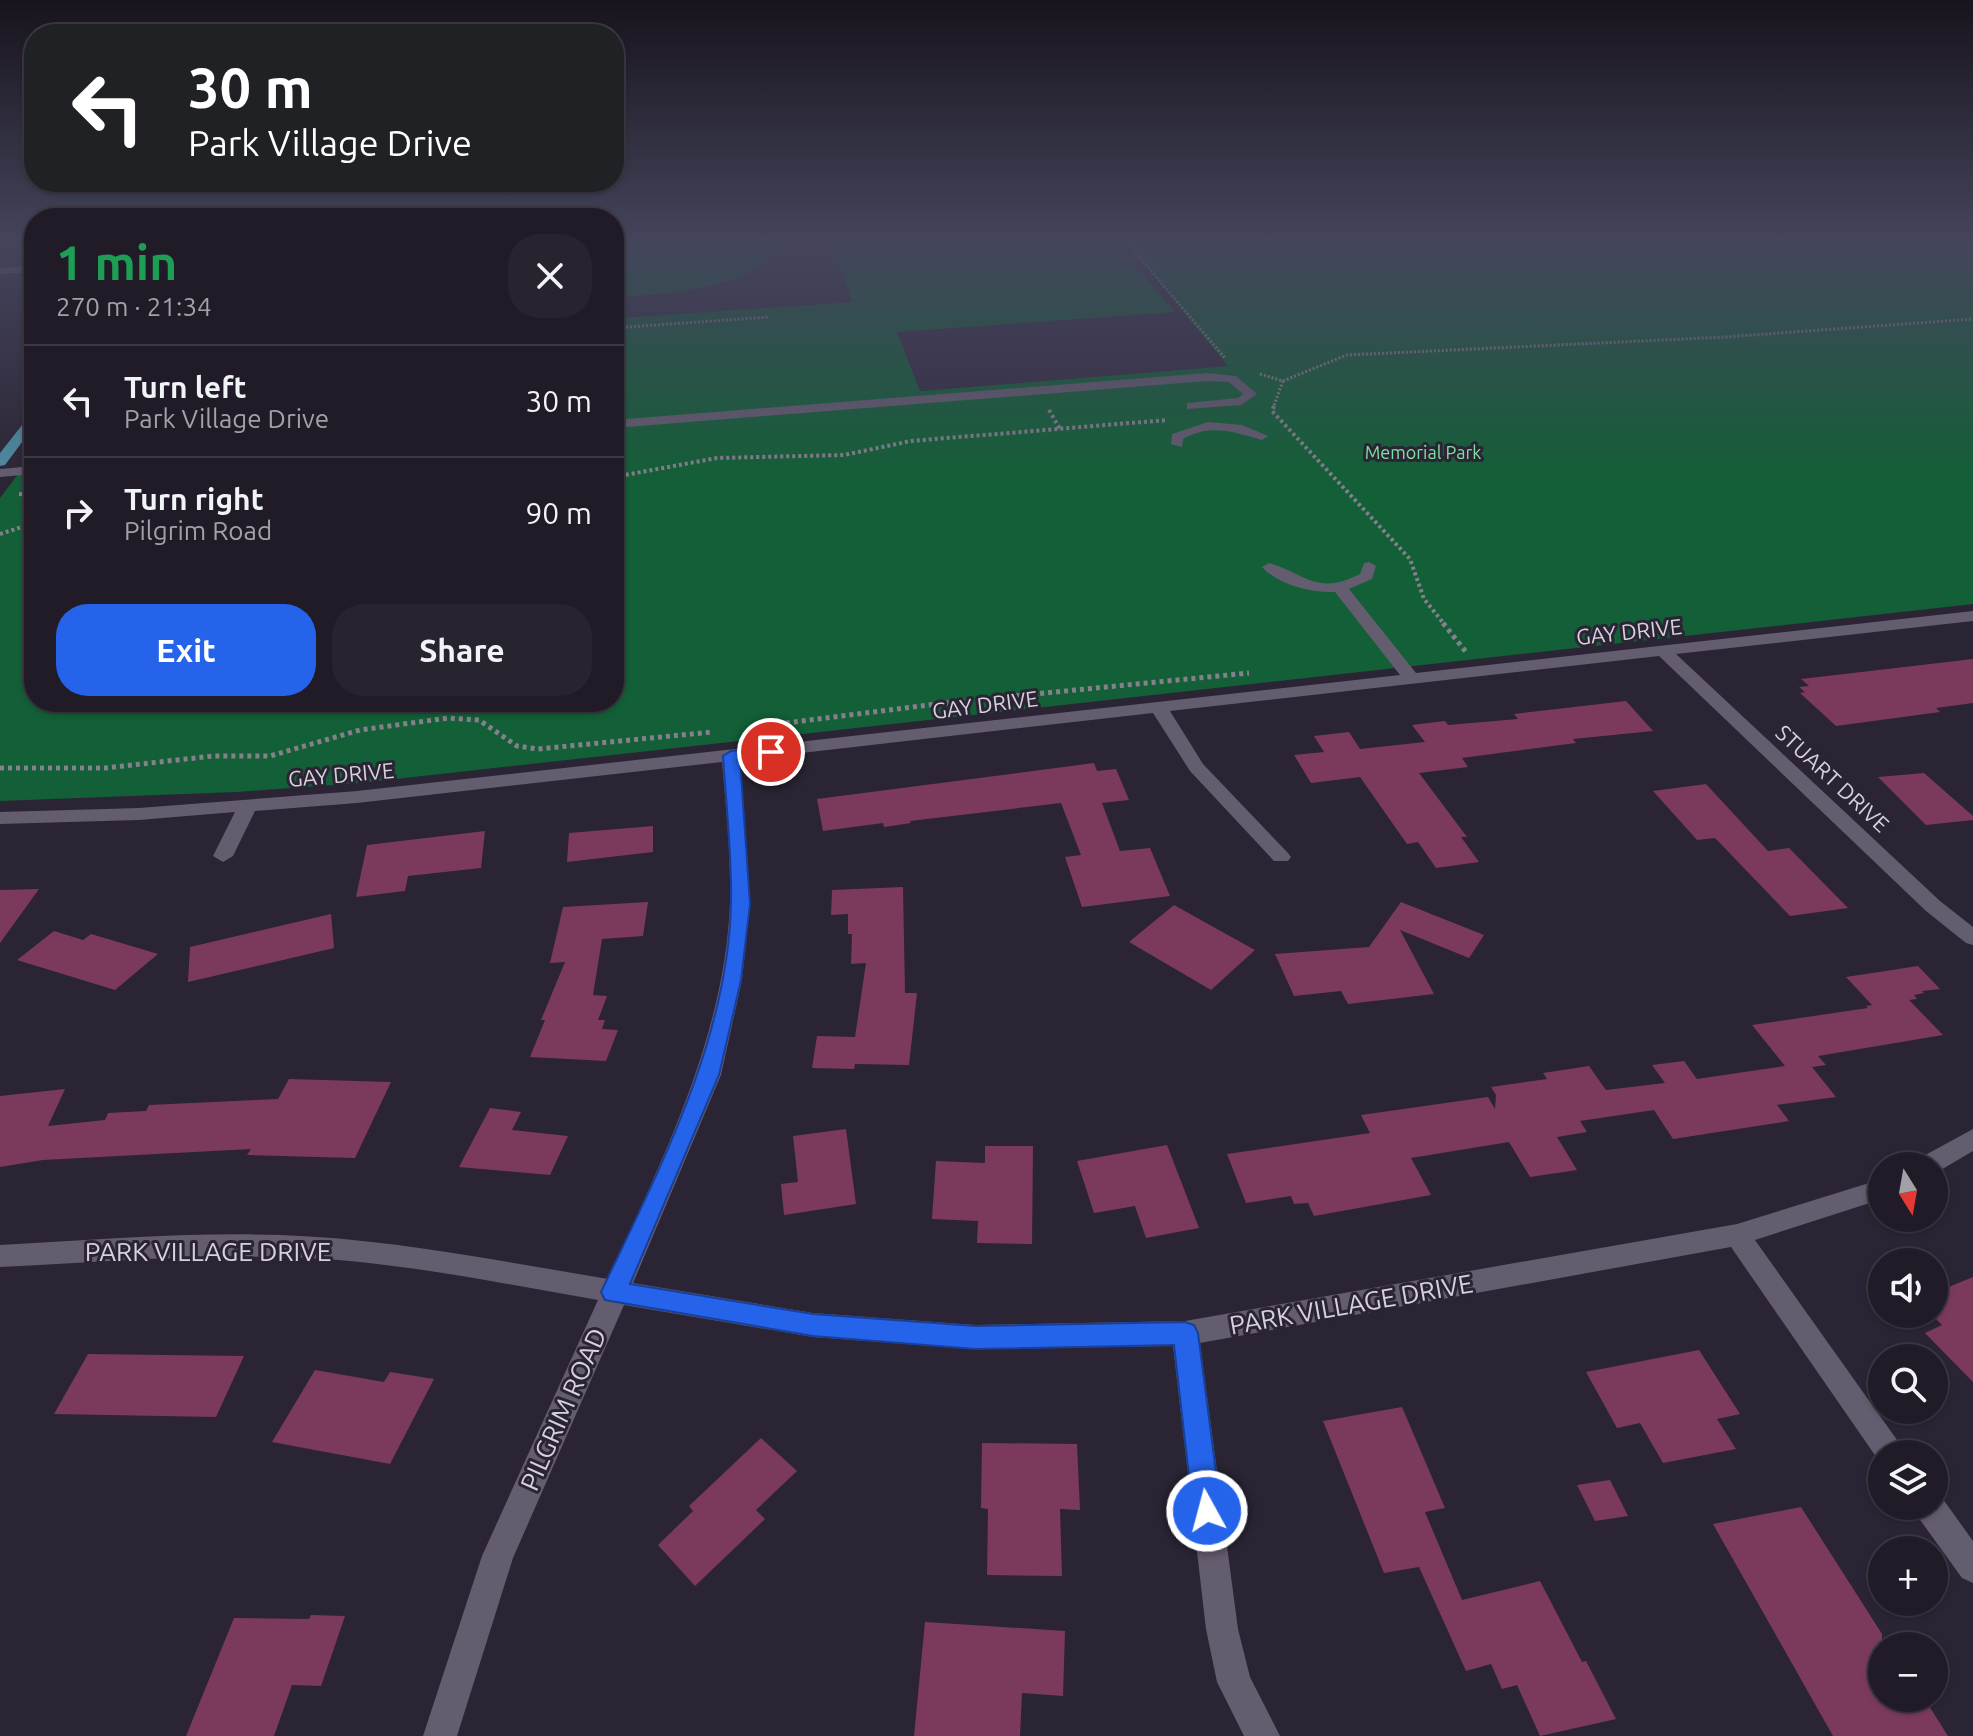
<!DOCTYPE html>
<html lang="en">
<head>
<meta charset="utf-8">
<style>
	body { margin:0; font-family:Ubuntu,sans-serif; background:#28242f; color:#f1f3f6; height:100vh; display:flex; flex-direction:column; font-size:30px; white-space:nowrap }
	* { box-sizing:border-box; margin:0 }
	p { font-size:26px; color:#a2a1a7 }
	.icon { flex:none; width:44px; height:44px; fill:none; stroke:currentColor; stroke-width:2; stroke-linecap:round; stroke-linejoin:round }
	.map { position:relative; flex:1; overflow:hidden }
	.drawer { position:absolute; left:24px; top:208px; width:600px; height:504px; display:flex; flex-direction:column; background:#201b27; border-radius:32px; box-shadow:0 2px 6px #0004,0 0 0 2px #3d3944 }
	.drawer>* { flex:none }
	.hud { position:absolute; left:24px; top:24px; width:600px; height:168px; border-radius:32px; box-shadow:0 2px 6px #0004,0 0 0 2px #3d3944; background:#202124; color:#fff; overflow:hidden }
	.needle { width:52px; rotate:169deg }
	.tools { position:absolute; left:1868px; top:1152px; display:grid; gap:16px }
	.tools a { display:grid; place-items:center; width:80px; height:80px; border-radius:50%; background:#201b27; box-shadow:0 2px 6px #0004,0 0 0 2px #3d3944; font-size:40px }
	.pin { position:absolute; display:grid; place-items:center; width:68px; height:68px; color:#fff; margin:-34px; border:4px solid #fff; border-radius:50%; box-shadow:0 2px 8px #0007 }
	.me { position:absolute; width:88px; margin:-44px; rotate:353deg; stroke-linejoin:round; filter:drop-shadow(0 0 6px #0008) }
	.turn { display:flex; align-items:center; gap:28px; height:168px; padding:0 32px; font-size:36px }
	.turn .icon { width:104px; height:104px; stroke-width:2.5 }
	.turn b { display:block; font-size:56px; line-height:68px }
	.round { display:grid; place-items:center; flex:none; width:84px; height:84px; border-radius:32px; background:#28242f }
	.headline { display:flex; align-items:center; justify-content:space-between; height:136px; padding:0 32px }
	h1 { font-size:48px; font-weight:600; line-height:60px; color:#1e9e55 }
	.cta { display:flex; gap:16px; margin-top:auto; padding:16px 32px }
	.cta a { flex:1; height:92px; border-radius:32px; background:#2563eb; color:#fff; font-size:32px; font-weight:600; line-height:92px; text-align:center }
	.cta a+a { background:#28242f; color:#f1f3f6 }
	ul { padding:0; list-style:none }
	li { display:flex; align-items:center; gap:24px; height:112px; padding:0 32px; border-top:2px solid #3d3944 }
	li div { flex:1 }
	li b { display:block; font-size:30px }
	li em { font-style:normal }
	.map>svg:first-child { display:block }
	.built { fill:#352c42 }
	.green { fill:#135f37 }
	.building { fill:#7b3a5c }
	.lines { fill:none; stroke-linecap:round; stroke-linejoin:round }
	.path-far2 { stroke:#86808d; stroke-width:3; stroke-dasharray:2 2; stroke-linecap:butt }
	.path-far1 { stroke:#86808d; stroke-width:4; stroke-dasharray:3 3; stroke-linecap:butt }
	.path { stroke:#86808d; stroke-width:5; stroke-dasharray:4 4; stroke-linecap:butt }
	.minor { fill:#645c6f; fill-rule:evenodd }
	.major { fill:#4d8da3; fill-rule:evenodd }
	.route { fill:#2563eb; stroke:#184099; stroke-width:2 }
	.labels { text-anchor:middle; dominant-baseline:central; stroke-width:6; stroke-linejoin:round; paint-order:stroke }
	.far-park-label { font-size:18px; fill:#7de1a2; stroke:#2b2434 }
	.street-label { font-size:22px; fill:#d6d1dc; stroke:#2b2434 }
	.near-street-label { font-size:26px; fill:#d6d1dc; stroke:#2b2434 }
</style>
</head>
<body>
<div class="map">
<svg width="1973" height="1736" viewBox="0 0 1973 1736">
	<rect width="100%" height="100%" fill="#2b2434"/>
	<path class="built" d="M614,240H1124L1229,366L614,415Z"/>
	<path class="green" d="M687,240H768L770,249C756,291 652,295 614,297V244Z
		M832,240H1113L1175,312L897,332L920,391L1228,366L1124,240H1973V604L360,783L237,792L0,801V498L28,461L34,460V702H614V315L621,314L622,318L852,302Z"/>
	<path class="building" d="M1973,659V703L1936,708L1940,712L1836,726L1800,693L1805,692L1799,687L1809,686L1801,679Z
		M1626,701L1653,731L1573,739L1576,743L1462,758L1468,767L1419,773L1467,837H1461L1479,862L1436,868L1418,842L1407,844L1360,777L1311,783L1294,755L1324,752L1314,736L1349,732L1360,749L1425,742L1412,725L1445,721L1448,725L1518,719L1514,714Z
		M1094,763L1097,771L1116,769L1129,800L1102,803L1120,851L1150,848L1170,896L1082,907L1065,857L1081,855L1061,803L910,821L911,823L884,827L883,823L823,831L817,799Z
		M1924,773L1973,816V820L1926,825L1878,777Z
		M1706,784L1768,851L1789,848L1848,908L1790,916L1715,838L1697,840L1653,791Z
		M653,826V852L567,862L569,833Z
		M485,831L481,868L408,876L405,891L356,897L367,845Z
		M903,887L905,993H917L909,1065L855,1064L854,1069L812,1068L817,1036L855,1037L866,963L851,964L852,934H848V914L831,915L832,890Z
		M39,889L0,943V890Z
		M648,902L643,936L602,939L593,995L607,996L598,1020H605L602,1029L618,1030L606,1061L530,1057L545,1020H541L565,962L550,963L563,907Z
		M1401,902L1484,935L1469,958L1400,930L1434,994L1348,1004L1341,991L1294,996L1275,954L1369,947Z
		M1174,905L1235,939L1255,950L1211,990L1129,942Z
		M331,914L334,948L188,982L190,947Z
		M54,931L83,940L91,934L158,954L115,990L17,960Z
		M1918,966L1940,989L1922,991L1924,993L1914,995L1917,999L1909,1000L1943,1035L1818,1056L1826,1065L1812,1067L1836,1097L1777,1105L1789,1121L1673,1139L1654,1110L1580,1121L1587,1132L1557,1137L1577,1170L1530,1177L1509,1142L1411,1158L1431,1195L1314,1216L1308,1203L1294,1204L1291,1196L1246,1203L1227,1154L1370,1133L1361,1115L1488,1097L1495,1109L1496,1095L1491,1087L1547,1079L1543,1073L1589,1066L1606,1090L1665,1083L1652,1065L1684,1061L1697,1079L1785,1066L1752,1025L1868,1008L1866,1006L1872,1005L1846,977Z
		M289,1079L391,1082L355,1158L247,1155L251,1149L43,1160L0,1167V1096L65,1089L48,1126L105,1120L108,1113L146,1111L149,1105L278,1099Z
		M490,1108L521,1112L512,1130L568,1136L550,1175L459,1167Z
		M846,1129L856,1204L784,1215L781,1184L798,1182L793,1136Z
		M1167,1145L1199,1228L1146,1238L1135,1206L1094,1213L1077,1161Z
		M985,1146H1033L1032,1244L977,1243L978,1221L932,1219L936,1161L985,1163Z
		M1973,1277V1382L1925,1333L1942,1325L1934,1317V1293Z
		M1699,1350L1740,1414L1717,1419L1736,1449L1663,1463L1640,1423L1617,1428L1586,1372Z
		M88,1354L244,1356L216,1417L54,1414Z
		M315,1370L384,1382L390,1372L434,1379L390,1464L272,1442Z
		M1402,1407L1445,1508L1425,1512L1462,1600L1540,1581L1582,1662L1586,1661L1616,1719L1540,1736L1517,1685L1502,1689L1491,1664L1466,1671L1419,1567L1384,1573L1323,1421Z
		M761,1438L797,1471L756,1510L765,1519L695,1586L658,1545L693,1511L689,1506Z
		M982,1443L1077,1444L1080,1510L1060,1509L1062,1576L987,1575L988,1509L981,1508Z
		M1610,1480L1628,1516L1595,1521L1577,1485Z
		M1801,1507L1882,1634V1698H1924L1948,1736H1833L1713,1524Z
		M311,1615L345,1616L321,1686L292,1685L274,1736H186L234,1618L309,1619Z
		M925,1622L1065,1631L1063,1696L1022,1693L1020,1736H914Z"/>
	<g class="lines">
		<path class="path-far2" d="M614,240H626
			M1125,240L1225,358
			M614,328L769,317
			M1260,374L1283,381L1273,408
			M1283,381L1347,355L1725,337L1973,319"/>
		<path class="path-far1" d="M1274,406L1272,411L1410,559L1424,599L1445,625
			M1049,410L1060,429
			M614,477L717,458L844,455L911,441L1167,420
			M19,494L34,495
			M0,534L34,523"/>
		<path class="path" d="M1443,623L1466,652
			M770,725L953,702L1249,673
			M0,768H105L213,756H270L360,730L448,718L479,720L517,746L538,749L712,732"/>
		<path class="minor" d="M34,266V272L0,274V268Z
			M1207,373L1236,376L1257,394L1241,405L1187,409V403L1238,398L1243,394L1229,382L1207,381L614,428V420Z
			M1208,422L1242,425L1268,436L1262,440C1235,432 1210,423 1183,439L1182,447L1171,444L1172,434Z
			M34,466V474L0,477V469Z
			M1369,562L1376,566L1372,579L1349,589L1416,673L1973,611V621L1676,654L1940,901L1973,927V945L1966,943L1926,911L1659,656L1170,711L1203,764L1288,853L1291,857L1288,861H1274L1190,771L1153,713L740,760L750,904L742,980L721,1075L633,1283L813,1313L975,1325L1185,1321L1737,1224L1882,1179V1199L1755,1240L1907,1454H1882L1881,1464L1731,1247L1200,1343L1238,1629L1250,1677L1280,1736H1244L1217,1682L1206,1629L1173,1346L975,1349L813,1337L624,1305L513,1558L457,1736H423L482,1556L598,1300C493,1282 386,1259 279,1257C186,1255 93,1262 0,1267V1245C93,1240 188,1232 281,1235C391,1239 500,1261 608,1279C662,1159 725,1037 730,902C731,855 726,808 722,762L357,803L255,811L233,856L223,862L213,856L235,812L139,820L0,824V812L139,808L357,791L1400,675L1335,592C1310,593 1279,585 1262,567L1269,563C1306,574 1317,596 1360,574L1364,563Z
			M1973,1129V1151L1934,1174V1166H1915L1918,1159Z
			M1934,1493L1940,1495L1973,1541V1583L1962,1578L1918,1517L1914,1506H1934Z"/>
		<path class="major" d="M34,414V426L5,465L0,466V453L30,415Z"/>
	</g>
	<linearGradient id="sky" x2="0" y2="1"><stop stop-color="#18141d"/><stop offset="0.5" stop-color="#44455c"/><stop offset="1" stop-color="#44455c" stop-opacity="0"/></linearGradient>
	<rect width="1973" height="483" fill="url(#sky)"/>
	<path class="route" d="M771,747L779,752L777,755L740,760L750,904L741,980L719,1075L630,1284L813,1314L975,1326L1185,1322L1194,1325L1198,1333L1221,1511L1217,1521L1207,1525L1197,1521L1193,1511L1174,1345L975,1349L813,1336L605,1300L601,1292C658,1172 729,1038 731,902C732,854 726,805 723,756L731,751Z"/>
	<g class="labels">
		<g class="far-park-label">
			<text x="1423" y="452">Memorial Park</text>
		</g>
		<g class="street-label">
			<text transform="translate(1629 631) rotate(-6)">GAY DRIVE</text>
			<text transform="translate(985 704) rotate(-7)">GAY DRIVE</text>
			<text transform="translate(341 774) rotate(-5)">GAY DRIVE</text>
			<text transform="translate(1833 778) rotate(43)">STUART DRIVE</text>
		</g>
		<g class="near-street-label">
			<text x="208" y="1251">PARK VILLAGE DRIVE</text>
			<text transform="translate(1351 1304) rotate(-10)">PARK VILLAGE DRIVE</text>
			<text transform="translate(563 1409) rotate(-66)">PILGRIM ROAD</text>
		</g>
	</g>
</svg>
<div class="tools">
<a><svg class="needle" viewBox="-14 -14 28 28"><path d="M0-13l5 13h-10z" fill="#e53935"/><path d="M0 13l5-13h-10z" fill="#a2a1a7"/></svg></a>
<a><svg class="icon" aria-label="sound" viewBox="0 0 24 24"><path d="M4 9h4l5-4v14l-5-4H4zM17 9q2 3 0 6"/></svg></a>
<a><svg class="icon" aria-label="search" viewBox="0 0 24 24"><circle cx="10" cy="10" r="6"/><path d="M15 15l6 6"/></svg></a>
<a><svg class="icon" aria-label="layers" viewBox="0 0 24 24"><path d="M12 4l9 5-9 5-9-5zM3 14l9 5 9-5"/></svg></a>
<a>+</a>
<a>−</a>
</div>
<div class="pin" style="left:771px;top:752px;background:#d93025"><svg class="icon" aria-label="arrive" viewBox="0 0 24 24"><path d="M6 21V4h12l-3 4 3 4H6"/></svg></div>
<svg class="me" style="left:1207px;top:1511px" viewBox="-20 -20 40 40"><circle r="17" fill="#2563eb" stroke="#fff" stroke-width="3"/><path d="M0-11L8 9 0 5-8 9z" fill="#fff"/></svg>
<div class="hud">
<div class="turn"><svg class="icon" aria-label="left" viewBox="0 0 24 24"><path d="M17 20v-9H6M10 6l-5 5 5 5"/></svg><div><b>30 m</b>Park Village Drive</div></div>
</div>
<section class="drawer">
<div class="headline"><div><h1>1 min</h1><p>270 m · 21:34</p></div><a class="round"><svg class="icon" aria-label="close" viewBox="0 0 24 24"><path d="M6 6l12 12M18 6L6 18"/></svg></a></div>
<ul>
<li><svg class="icon" aria-label="left" viewBox="0 0 24 24"><path d="M17 20v-9H6M10 6l-5 5 5 5"/></svg><div><b>Turn left</b><p>Park Village Drive</p></div><em>30 m</em></li>
<li><svg class="icon" aria-label="right" viewBox="0 0 24 24"><path d="M7 20v-9h11M14 6l5 5-5 5"/></svg><div><b>Turn right</b><p>Pilgrim Road</p></div><em>90 m</em></li>
</ul>
<div class="cta"><a>Exit</a><a>Share</a></div>
</section>
</div>
</body>
</html>
